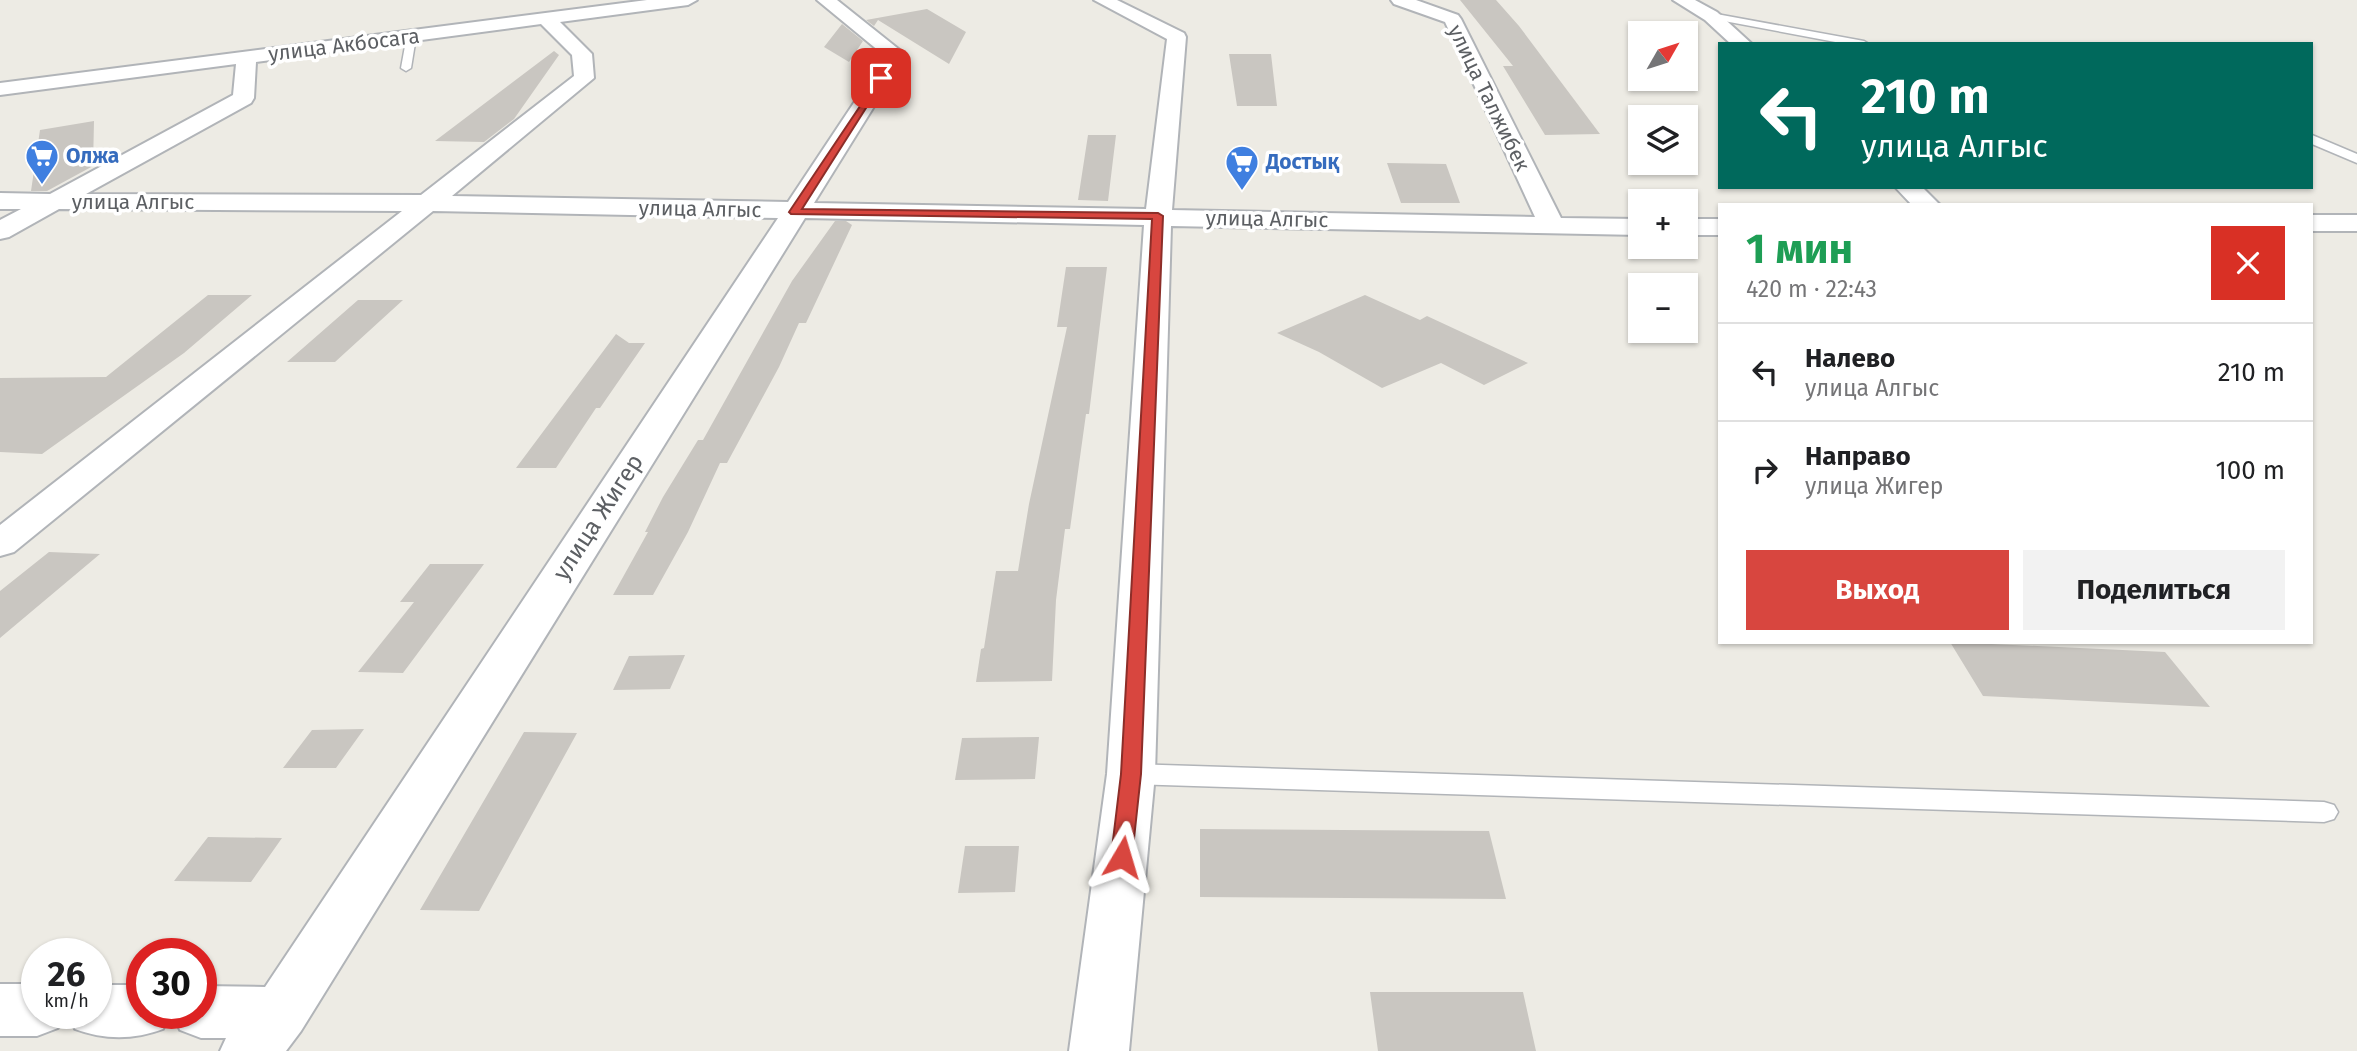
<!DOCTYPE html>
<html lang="ru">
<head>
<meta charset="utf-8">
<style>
	body { margin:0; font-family:"Fira Sans",sans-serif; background:#f2f2f2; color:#202124; height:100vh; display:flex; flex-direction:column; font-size:26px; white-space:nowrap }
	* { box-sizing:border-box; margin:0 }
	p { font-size:23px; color:#757577 }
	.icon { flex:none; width:38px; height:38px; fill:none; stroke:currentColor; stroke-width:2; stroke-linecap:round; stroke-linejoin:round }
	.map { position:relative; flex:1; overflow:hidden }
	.drawer { position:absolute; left:1718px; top:203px; width:595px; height:441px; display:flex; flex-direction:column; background:#fff; border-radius:0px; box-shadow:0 2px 5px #0004 }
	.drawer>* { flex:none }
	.top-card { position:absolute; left:1718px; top:42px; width:595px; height:147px; border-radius:0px; box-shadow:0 2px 5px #0004; background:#00695c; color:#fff; overflow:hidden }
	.needle { width:46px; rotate:51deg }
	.fabs { position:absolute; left:1628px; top:21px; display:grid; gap:14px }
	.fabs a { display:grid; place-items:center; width:70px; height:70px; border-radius:0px; background:#fff; box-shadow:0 2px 5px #0004; font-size:35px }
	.speed { position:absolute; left:21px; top:938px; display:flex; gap:14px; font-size:35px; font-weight:700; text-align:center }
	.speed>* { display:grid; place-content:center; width:91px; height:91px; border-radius:50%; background:#fff; box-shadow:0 2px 5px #0004; line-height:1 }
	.speed small { font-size:18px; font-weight:400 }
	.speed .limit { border:10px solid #d22; background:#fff; color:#111 }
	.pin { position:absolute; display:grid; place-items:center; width:60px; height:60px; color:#fff; margin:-30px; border-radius:14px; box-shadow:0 4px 10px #0006 }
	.me { position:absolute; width:77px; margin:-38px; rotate:7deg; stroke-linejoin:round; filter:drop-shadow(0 0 5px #0008) }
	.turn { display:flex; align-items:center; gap:24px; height:147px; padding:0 28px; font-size:32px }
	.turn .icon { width:91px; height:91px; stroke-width:2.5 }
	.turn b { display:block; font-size:49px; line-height:60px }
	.round { display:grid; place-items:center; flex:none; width:74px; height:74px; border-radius:0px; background:#f2f2f2 }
	.summary { display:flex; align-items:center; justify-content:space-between; height:119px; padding:0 28px }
	h1 { font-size:42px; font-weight:700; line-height:52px; color:#1e9e55 }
	.action { display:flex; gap:14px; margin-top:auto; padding:14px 28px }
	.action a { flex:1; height:80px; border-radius:0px; background:#d8463f; color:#fff; font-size:28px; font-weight:700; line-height:80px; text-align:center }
	.action a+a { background:#f2f2f2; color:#202124 }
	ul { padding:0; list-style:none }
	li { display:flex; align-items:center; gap:21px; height:98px; padding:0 28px; border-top:2px solid #e0e0e0 }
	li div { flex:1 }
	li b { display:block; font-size:26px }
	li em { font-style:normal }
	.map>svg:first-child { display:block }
	.building { fill:#c9c6c1 }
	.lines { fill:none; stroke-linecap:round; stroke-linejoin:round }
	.lane-casing { stroke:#b1b4b8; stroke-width:3 }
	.street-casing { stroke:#b1b4b8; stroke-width:4 }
	.lane { fill:#fff; fill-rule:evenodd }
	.street { fill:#fff; fill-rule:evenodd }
	.route { fill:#d8463f; stroke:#8c2e29; stroke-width:2 }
	.labels { text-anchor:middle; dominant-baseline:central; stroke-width:7; stroke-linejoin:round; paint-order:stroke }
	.far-street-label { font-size:21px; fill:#5c5f63; stroke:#fff }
	.far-shop-label { font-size:21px; font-weight:bold; fill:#366cbe; stroke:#fff; text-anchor:start }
	.street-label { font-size:24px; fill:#5c5f63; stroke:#fff }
</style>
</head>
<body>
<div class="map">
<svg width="2357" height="1051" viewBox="0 0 2357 1051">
	<rect width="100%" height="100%" fill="#edebe4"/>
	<path class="building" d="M1460,0H1496L1519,26L1600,134L1545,135L1503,66H1513Z
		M927,9L966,32L949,64L878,20L874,26L866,20Z
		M842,24L863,41L849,62L824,47Z
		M554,51L559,55L514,119L484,142L435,141Z
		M1229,54H1271L1277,106H1237Z
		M94,121L93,166L47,191H31L40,130Z
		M1088,135H1116L1108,201L1078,200Z
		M1387,163L1446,164L1460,203H1401Z
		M835,221H846L852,225L806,323H799L779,367L727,463H720L688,532L653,595H613L648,532H645L663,497L698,440H703L792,281Z
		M1066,267H1107L1089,414H1086L1070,529H1065L1056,600L1052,681L976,682L981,649L984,648L996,571H1018L1029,504L1067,327H1057Z
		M208,295H252L184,353L42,454L0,452V378L106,377Z
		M1365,295L1420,320L1427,316L1528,363L1484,385L1441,363L1382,388L1319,352L1277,333Z
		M358,300H403L335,362H287Z
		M616,334L629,343H645L600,408H596L556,468H516Z
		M49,552L100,554L0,638V591Z
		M430,564H484L403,673L358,672L414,602H400Z
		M1950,642L2165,652L2210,707L1983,696Z
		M685,655L670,689L613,690L629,656Z
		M364,729L336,768H283L312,730Z
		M524,732L577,733L479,911L420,910Z
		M1039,737L1035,779L955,780L962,738Z
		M1200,829L1489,831L1506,899L1200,897Z
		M208,837L282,838L251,882L174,881Z
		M965,846H1019L1015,892L958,893Z
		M1370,992H1523L1536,1051H1378Z"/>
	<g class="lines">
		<defs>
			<path id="lane" d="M1711,13L1864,41L1869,44H1846L1708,18V14Z
				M407,35L416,37L411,68L406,71L401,68Z
				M2312,135L2357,154V163L2312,144Z
				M1131,764L2324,802L2334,805L2338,812L2334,819L2324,822L1131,784L1122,781L1118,774L1122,767Z"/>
			<path id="street" d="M647,0H697L688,5L560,22L592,54L594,78L452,196L788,202L885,56L817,0H837L906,55L814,203L1146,209L1167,39L1094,0H1117L1184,33L1186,37L1172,210L1535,217L1445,22L1394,4L1391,0H1416L1458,15L1461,19L1561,218L1640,219V235L1171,226L1155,774L1129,1051H1069L1107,774L1144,225L805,218L301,1031L286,1051H220L226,1038H201L180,1030L173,1013H201V986L265,987L778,218L433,211L14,552L0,556V525L402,211L59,209L9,237L0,239V220L21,209H0V193L50,194L233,95L236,64L0,95V83ZM541,24L572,55L574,76L421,195L86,194L251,103L254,98L256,62Z
				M1673,0H1695L1717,12L1752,44H1731L1705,20Z
				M1895,187H1922L1940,205H1912Z
				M2312,215H2357V231H2312Z
				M1685,219H1720V235H1685Z
				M0,984H37V1013H65L58,1028L37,1036H0Z
				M96,985H142V1013H170L163,1029C134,1040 104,1040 75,1029L68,1013H96Z"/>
		</defs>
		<use href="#lane" class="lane-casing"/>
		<use href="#street" class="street-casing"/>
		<use href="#lane" class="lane"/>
		<use href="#street" class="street"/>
	</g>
	<path class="route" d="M881,75L885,78L802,209L1158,213L1163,216L1141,774L1132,857L1129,863L1122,866L1114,863L1111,857L1121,774L1152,219L791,214L789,212Z"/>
	<defs>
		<symbol id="supermarket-pin" viewBox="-11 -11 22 30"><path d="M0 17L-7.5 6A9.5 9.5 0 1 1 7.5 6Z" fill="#3f7fe0" stroke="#fff"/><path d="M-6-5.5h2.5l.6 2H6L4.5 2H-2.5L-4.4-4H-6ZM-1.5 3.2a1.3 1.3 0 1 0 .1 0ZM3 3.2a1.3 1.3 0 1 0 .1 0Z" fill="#fff"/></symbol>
	</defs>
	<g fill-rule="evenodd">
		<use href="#supermarket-pin" x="23" y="137" width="38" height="52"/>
		<use href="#supermarket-pin" x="1223" y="143" width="38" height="52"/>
	</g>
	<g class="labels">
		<g class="far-street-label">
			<text transform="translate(344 45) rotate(-7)">улица Акбосага</text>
			<text transform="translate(1489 98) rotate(64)">улица Талжибек</text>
			<text x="133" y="202">улица Алгыс</text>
			<text transform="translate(700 209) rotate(1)">улица Алгыс</text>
			<text transform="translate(1267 219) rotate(1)">улица Алгыс</text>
		</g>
		<g class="far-shop-label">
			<text x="66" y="156">Олжа</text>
			<text x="1266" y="162">Достық</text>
		</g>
		<g class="street-label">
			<text transform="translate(598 517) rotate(-57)">улица Жигер</text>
		</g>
	</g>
</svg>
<div class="fabs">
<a><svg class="needle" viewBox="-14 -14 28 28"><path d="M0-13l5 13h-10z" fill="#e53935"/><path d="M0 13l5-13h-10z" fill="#757577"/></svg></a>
<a><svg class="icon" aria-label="layers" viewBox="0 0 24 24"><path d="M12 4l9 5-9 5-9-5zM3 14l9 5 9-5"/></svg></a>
<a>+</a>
<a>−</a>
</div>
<div class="speed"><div>26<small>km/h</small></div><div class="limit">30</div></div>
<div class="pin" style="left:881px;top:78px;background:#d93025"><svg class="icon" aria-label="arrive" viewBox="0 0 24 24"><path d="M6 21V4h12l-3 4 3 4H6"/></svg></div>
<svg class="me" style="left:1122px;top:857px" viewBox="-20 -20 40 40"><path d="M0-17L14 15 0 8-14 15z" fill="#d8463f" stroke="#fff" stroke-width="4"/></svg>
<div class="top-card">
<div class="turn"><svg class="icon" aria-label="left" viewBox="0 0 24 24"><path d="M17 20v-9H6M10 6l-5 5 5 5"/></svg><div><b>210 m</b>улица Алгыс</div></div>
</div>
<section class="drawer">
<div class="summary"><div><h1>1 мин</h1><p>420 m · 22:43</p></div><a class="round" style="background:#d93025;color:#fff"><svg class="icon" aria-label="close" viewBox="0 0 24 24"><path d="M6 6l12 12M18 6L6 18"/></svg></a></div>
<ul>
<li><svg class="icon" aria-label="left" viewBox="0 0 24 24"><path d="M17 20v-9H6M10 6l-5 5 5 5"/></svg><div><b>Налево</b><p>улица Алгыс</p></div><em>210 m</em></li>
<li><svg class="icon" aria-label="right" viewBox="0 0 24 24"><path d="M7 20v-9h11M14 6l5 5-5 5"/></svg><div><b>Направо</b><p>улица Жигер</p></div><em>100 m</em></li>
</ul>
<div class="action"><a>Выход</a><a>Поделиться</a></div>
</section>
</div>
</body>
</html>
